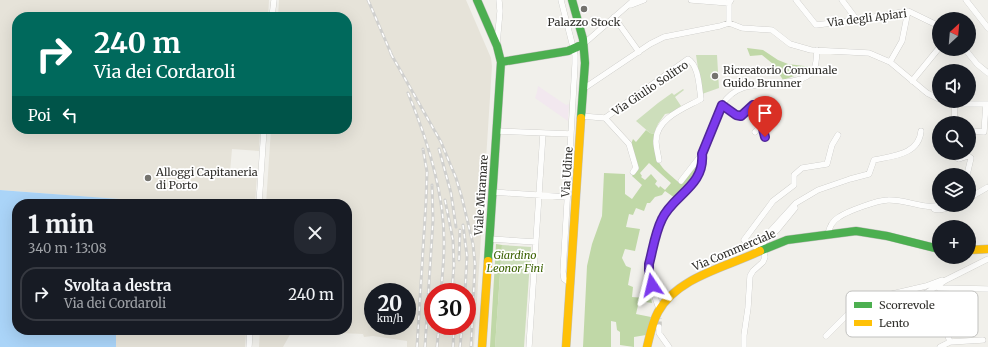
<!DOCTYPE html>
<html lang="it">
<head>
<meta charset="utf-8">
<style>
	body { margin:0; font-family:Merriweather,serif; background:#242831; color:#f1f3f6; height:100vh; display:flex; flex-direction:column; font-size:15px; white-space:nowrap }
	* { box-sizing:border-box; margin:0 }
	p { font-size:13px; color:#9ea1a6 }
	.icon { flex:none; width:22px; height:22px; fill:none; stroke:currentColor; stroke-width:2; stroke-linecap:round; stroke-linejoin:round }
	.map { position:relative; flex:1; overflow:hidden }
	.panel { position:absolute; left:12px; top:199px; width:340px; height:136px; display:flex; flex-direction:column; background:#171b24; border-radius:16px; box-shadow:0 4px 16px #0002 }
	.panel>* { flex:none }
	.top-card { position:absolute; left:12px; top:12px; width:340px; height:122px; border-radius:16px; box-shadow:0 4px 16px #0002; background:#00695c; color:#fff; overflow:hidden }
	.needle { width:26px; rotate:26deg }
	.controls { position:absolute; left:932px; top:12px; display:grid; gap:8px }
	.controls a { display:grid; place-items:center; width:44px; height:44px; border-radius:50%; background:#171b24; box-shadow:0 4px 16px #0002; font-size:20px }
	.speed { position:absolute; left:364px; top:283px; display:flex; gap:8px; font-size:20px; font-weight:700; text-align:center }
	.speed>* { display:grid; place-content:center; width:52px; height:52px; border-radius:50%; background:#171b24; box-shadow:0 4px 16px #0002; line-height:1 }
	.speed small { font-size:10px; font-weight:400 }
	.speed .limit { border:6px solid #d22; background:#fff; color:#111 }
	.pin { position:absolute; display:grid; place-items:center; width:34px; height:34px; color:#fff; margin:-41px -17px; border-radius:50% 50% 50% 0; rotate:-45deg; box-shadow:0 0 4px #0007 }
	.pin .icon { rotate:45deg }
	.me { position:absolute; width:44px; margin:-22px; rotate:350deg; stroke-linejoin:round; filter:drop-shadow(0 0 3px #0008) }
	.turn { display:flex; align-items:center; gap:14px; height:84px; padding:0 16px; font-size:18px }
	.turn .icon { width:52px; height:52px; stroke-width:2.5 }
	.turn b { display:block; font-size:28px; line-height:34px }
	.then { display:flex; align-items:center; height:38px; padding:0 16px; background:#0003; gap:8px; font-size:15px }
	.round { display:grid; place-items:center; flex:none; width:42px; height:42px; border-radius:16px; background:#242831 }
	.head { display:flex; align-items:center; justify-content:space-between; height:68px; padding:0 16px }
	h1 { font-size:24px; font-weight:800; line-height:30px }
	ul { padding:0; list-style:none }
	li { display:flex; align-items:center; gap:12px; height:54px; margin:0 8px 6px; padding:0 8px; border:2px solid #363941; border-radius:16px }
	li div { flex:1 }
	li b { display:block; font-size:15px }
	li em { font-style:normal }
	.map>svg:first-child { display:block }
	.commercial { fill:#f2e8ef }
	.built { fill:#e6e3d9; fill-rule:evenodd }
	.green { fill:#cddebb }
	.forest { fill:#c0d8a7; fill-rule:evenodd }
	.water { fill:#aad4f8 }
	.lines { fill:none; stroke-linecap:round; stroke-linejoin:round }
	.street-tunnel { stroke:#cac9c5; stroke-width:5.5; stroke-dasharray:5.5 3; stroke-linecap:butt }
	.street-casing { stroke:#c1c0bd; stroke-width:6 }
	.fast-casing { stroke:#c1c0bd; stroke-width:9 }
	.slow-casing { stroke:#c1c0bd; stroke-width:9 }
	.street { stroke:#fdfdfc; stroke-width:5.5 }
	.fast { stroke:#4caf50; stroke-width:8 }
	.slow { stroke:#ffc107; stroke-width:8 }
	.rail-casing { stroke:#d0d0ce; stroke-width:3 }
	.rail { stroke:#fff; stroke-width:1.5; stroke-dasharray:4.5; stroke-linecap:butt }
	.route-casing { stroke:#51269a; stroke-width:10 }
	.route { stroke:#7c3aed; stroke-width:7 }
	.poi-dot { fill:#74736e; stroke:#fff; stroke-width:1.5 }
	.labels { text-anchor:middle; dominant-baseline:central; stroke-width:3.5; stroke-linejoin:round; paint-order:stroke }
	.street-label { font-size:11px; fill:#302f2b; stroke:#fff }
	.poi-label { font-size:11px; fill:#302f2b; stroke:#fff; text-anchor:start }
	.park-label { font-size:11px; font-style:italic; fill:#3d6304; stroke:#fff }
	.key { fill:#fff; stroke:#c1c1bf; stroke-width:1 }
	.key-label { font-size:11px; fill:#302f2b }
</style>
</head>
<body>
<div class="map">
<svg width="988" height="347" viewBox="0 0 988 347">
	<rect width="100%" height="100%" fill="#f1f0eb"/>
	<path class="commercial" d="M538,86L566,105L569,104L568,121L535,98L537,92Z"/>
	<path class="built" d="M0,0H269L268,17H17V129H260L259,151L232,149L230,172L257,175L255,204H118V199L0,190Z
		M279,0H466L491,58L492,66L474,347H407V341L373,336L364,337L363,334L292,331L283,347H259L260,330H347V204H266L271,129H347V17H278ZM373,292H407V326H373ZM433,292H467V326H433Z
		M116,330H246L245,347H116Z"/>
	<path class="green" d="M696,55H717L719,88L702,94Z
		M683,89L684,90L675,97L681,106L671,113L665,114L658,124L654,134L650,133L636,121L658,103L672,93L674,95Z
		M502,245L531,247L524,347H495Z"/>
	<path class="forest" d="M747,48L763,50L778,60L788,64L812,67L808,71L783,80L773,64L762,55L750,56Z
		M646,130L650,133L654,134C652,162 662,168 681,184L699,162C694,179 688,185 675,198L665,191L662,195L655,197L650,203H647L644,211L636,208L633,215L629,214L626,227L640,229L635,251L625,249L622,258L626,266L631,268L628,285L633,287L632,297L645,298L647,287L644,284L646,272L652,303L639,301L636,314L651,317L646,335L634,337V347L620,345V332L617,330L616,322L611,321V347H583L587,266L592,244L602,216L604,173L625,174V194L632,199L642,185L632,176L637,168L631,144L633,139L636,142ZM649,163L671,183L665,190L660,186L659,188L655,184L657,181L651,174L645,180L641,177L642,176L640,173Z
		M496,244L502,245L495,347H490Z"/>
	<path class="water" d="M0,190L119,199L118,204H17V330H116V347H0Z"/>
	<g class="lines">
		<path class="street-tunnel" d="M659,327V318"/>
		<defs>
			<path id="street" d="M561,0L575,55V64L563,272L564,279L571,284
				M691,0L729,3
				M796,0L816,25L857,20L908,11L939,26
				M842,0L857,20
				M966,0L988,28
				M631,5L644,0
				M272,17L274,0
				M614,17L639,52
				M962,19L963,18
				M729,23L742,28L772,30L790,44L811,50L869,53L890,62L927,93L939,99
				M729,23V3L731,0
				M587,41L634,0
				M497,44L500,11L499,0
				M965,49L977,64L988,73
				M890,62L902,41L908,11
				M912,81L939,48
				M583,89L650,44L664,37L720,26L729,23
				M946,101L955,104L954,123
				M955,104H988
				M722,105L736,115L741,116L753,105L758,106L765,112L766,122L755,132
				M581,116L605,118L688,59C699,66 699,87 701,99C685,108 656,118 656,141C656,147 658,154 659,160
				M605,118L629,144L636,168L633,172
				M763,125L765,137
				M496,131L571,134
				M969,131L984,132L986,104
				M838,135L832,145L827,164L802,168L794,175V185L773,201L744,240L756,247L796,203L818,190L850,179L869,174L874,160C892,156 919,155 921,131
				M952,153L953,156L959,159L968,156L971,158L967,175
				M681,181L702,154
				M493,192L567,197
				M969,198L988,187
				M259,204L264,129
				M934,209C941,211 948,208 955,205
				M828,235C829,228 832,221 839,217C848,211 878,200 888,200C906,199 923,210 940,205
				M490,239L536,242
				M937,287L939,288L988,289
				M659,309C655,297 650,283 649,270C648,260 660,220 666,212C681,193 705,181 702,154L722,105C739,77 770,88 797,80C803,79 809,76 813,71C817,65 816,58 817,50
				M659,327V333L669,347
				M886,332L896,323
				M826,336L855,307L866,300L926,286L942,280
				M983,340L950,342L947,333L949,330C958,325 965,332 973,328L974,325L971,319H955L937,315H930L915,318L900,325L896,323V318L908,305L946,280L988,259
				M249,347L250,330
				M529,347L543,133
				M744,347V335L748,308L750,276L753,271L763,262L765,257L762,246L764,242L777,230L795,208
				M940,347L950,342"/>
			<path id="fast" d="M477,0L497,46L501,62L488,261
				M572,0L583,39L585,63L581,118
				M501,62L568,51L579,46
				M760,251L787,240L856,231L887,236L939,249"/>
			<path id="slow" d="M969,250L988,249
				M482,347L488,261
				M566,347L581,118
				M647,347C650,335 652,323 658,312C677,277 727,267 760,251"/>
		</defs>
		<use href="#street" class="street-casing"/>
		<use href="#fast" class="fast-casing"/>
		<use href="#slow" class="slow-casing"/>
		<use href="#street" class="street"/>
		<use href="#fast" class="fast"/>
		<use href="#slow" class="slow"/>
		<defs>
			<path id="rail" d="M368,0L393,58
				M391,54L441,142L456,178L462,198L473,244L475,264L471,347
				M408,93C428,141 445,194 444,246C444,262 442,277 441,292
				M439,149L451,193L456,227
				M445,200L453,240L454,268
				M463,225L467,256L465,292
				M459,260L460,230
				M452,292L454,263
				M417,347L426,201L427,172L423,149
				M425,347L433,220L432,185
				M437,347L439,326
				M453,347L454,326
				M460,347L462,326"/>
		</defs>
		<use href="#rail" class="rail-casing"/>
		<use href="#rail" class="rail"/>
	</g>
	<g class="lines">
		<defs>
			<path id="route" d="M652,285L649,270V264C653,249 655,233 662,219C673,195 705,186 702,154L722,105L736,115L741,116L753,105L758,106L765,112L766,122L762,125L765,137"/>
		</defs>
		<use href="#route" class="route-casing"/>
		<use href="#route" class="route"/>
	</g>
	<g class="poi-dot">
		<circle cx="584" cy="9" r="4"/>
		<circle cx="715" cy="76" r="4"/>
		<circle cx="148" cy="178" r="4"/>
	</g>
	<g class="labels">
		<g class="street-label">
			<text transform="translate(867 18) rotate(-7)">Via degli Apiari</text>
			<text transform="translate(650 88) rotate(-34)">Via Giulio Solitro</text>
			<text transform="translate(567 172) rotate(-86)">Via Udine</text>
			<text transform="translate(481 195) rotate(-86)">Viale Miramare</text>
			<text transform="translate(734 250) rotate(-23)">Via Commerciale</text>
		</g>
		<g class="poi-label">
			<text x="584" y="22" text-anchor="middle">Palazzo Stock</text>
			<text x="723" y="70">Ricreatorio Comunale<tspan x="723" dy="13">Guido Brunner</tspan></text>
			<text x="156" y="172">Alloggi Capitaneria<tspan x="156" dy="13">di Porto</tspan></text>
		</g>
		<g class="park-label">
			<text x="515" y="255">Giardino<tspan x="515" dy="13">Leonor Fini</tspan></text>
		</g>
	</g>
	<rect x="846" y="291" width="132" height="46" rx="6" class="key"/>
	<rect x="854" y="302" width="18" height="6" fill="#4caf50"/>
	<rect x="854" y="320" width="18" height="6" fill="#ffc107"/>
	<g class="key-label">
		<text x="879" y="309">Scorrevole</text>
		<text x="879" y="327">Lento</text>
	</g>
</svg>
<div class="controls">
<a><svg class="needle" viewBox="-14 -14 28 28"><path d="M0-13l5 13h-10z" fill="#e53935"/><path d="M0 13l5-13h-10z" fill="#9ea1a6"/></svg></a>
<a><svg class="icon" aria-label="sound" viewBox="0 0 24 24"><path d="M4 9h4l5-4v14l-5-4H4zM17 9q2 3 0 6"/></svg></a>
<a><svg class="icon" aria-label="search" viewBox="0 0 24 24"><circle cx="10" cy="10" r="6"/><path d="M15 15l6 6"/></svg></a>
<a><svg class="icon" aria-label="layers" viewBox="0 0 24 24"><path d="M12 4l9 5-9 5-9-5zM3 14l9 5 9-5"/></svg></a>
<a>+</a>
</div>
<div class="speed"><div>20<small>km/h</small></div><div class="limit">30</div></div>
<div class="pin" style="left:765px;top:137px;background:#d93025"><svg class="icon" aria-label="arrive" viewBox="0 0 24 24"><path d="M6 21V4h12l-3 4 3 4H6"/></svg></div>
<svg class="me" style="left:652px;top:285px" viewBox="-20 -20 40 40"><path d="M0-17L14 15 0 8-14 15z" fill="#7c3aed" stroke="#fff" stroke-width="4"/></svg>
<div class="top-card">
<div class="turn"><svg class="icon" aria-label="right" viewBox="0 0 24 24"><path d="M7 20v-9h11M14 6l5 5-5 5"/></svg><div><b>240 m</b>Via dei Cordaroli</div></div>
<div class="then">Poi<svg class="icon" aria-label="left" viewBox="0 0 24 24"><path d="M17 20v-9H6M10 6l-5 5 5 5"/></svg></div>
</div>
<section class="panel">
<div class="head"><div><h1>1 min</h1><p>340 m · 13:08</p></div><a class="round"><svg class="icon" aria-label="close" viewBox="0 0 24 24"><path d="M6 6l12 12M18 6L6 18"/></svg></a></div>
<ul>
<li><svg class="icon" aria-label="right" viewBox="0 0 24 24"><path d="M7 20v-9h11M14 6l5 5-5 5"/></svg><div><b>Svolta a destra</b><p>Via dei Cordaroli</p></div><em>240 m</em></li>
</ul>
</section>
</div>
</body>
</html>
